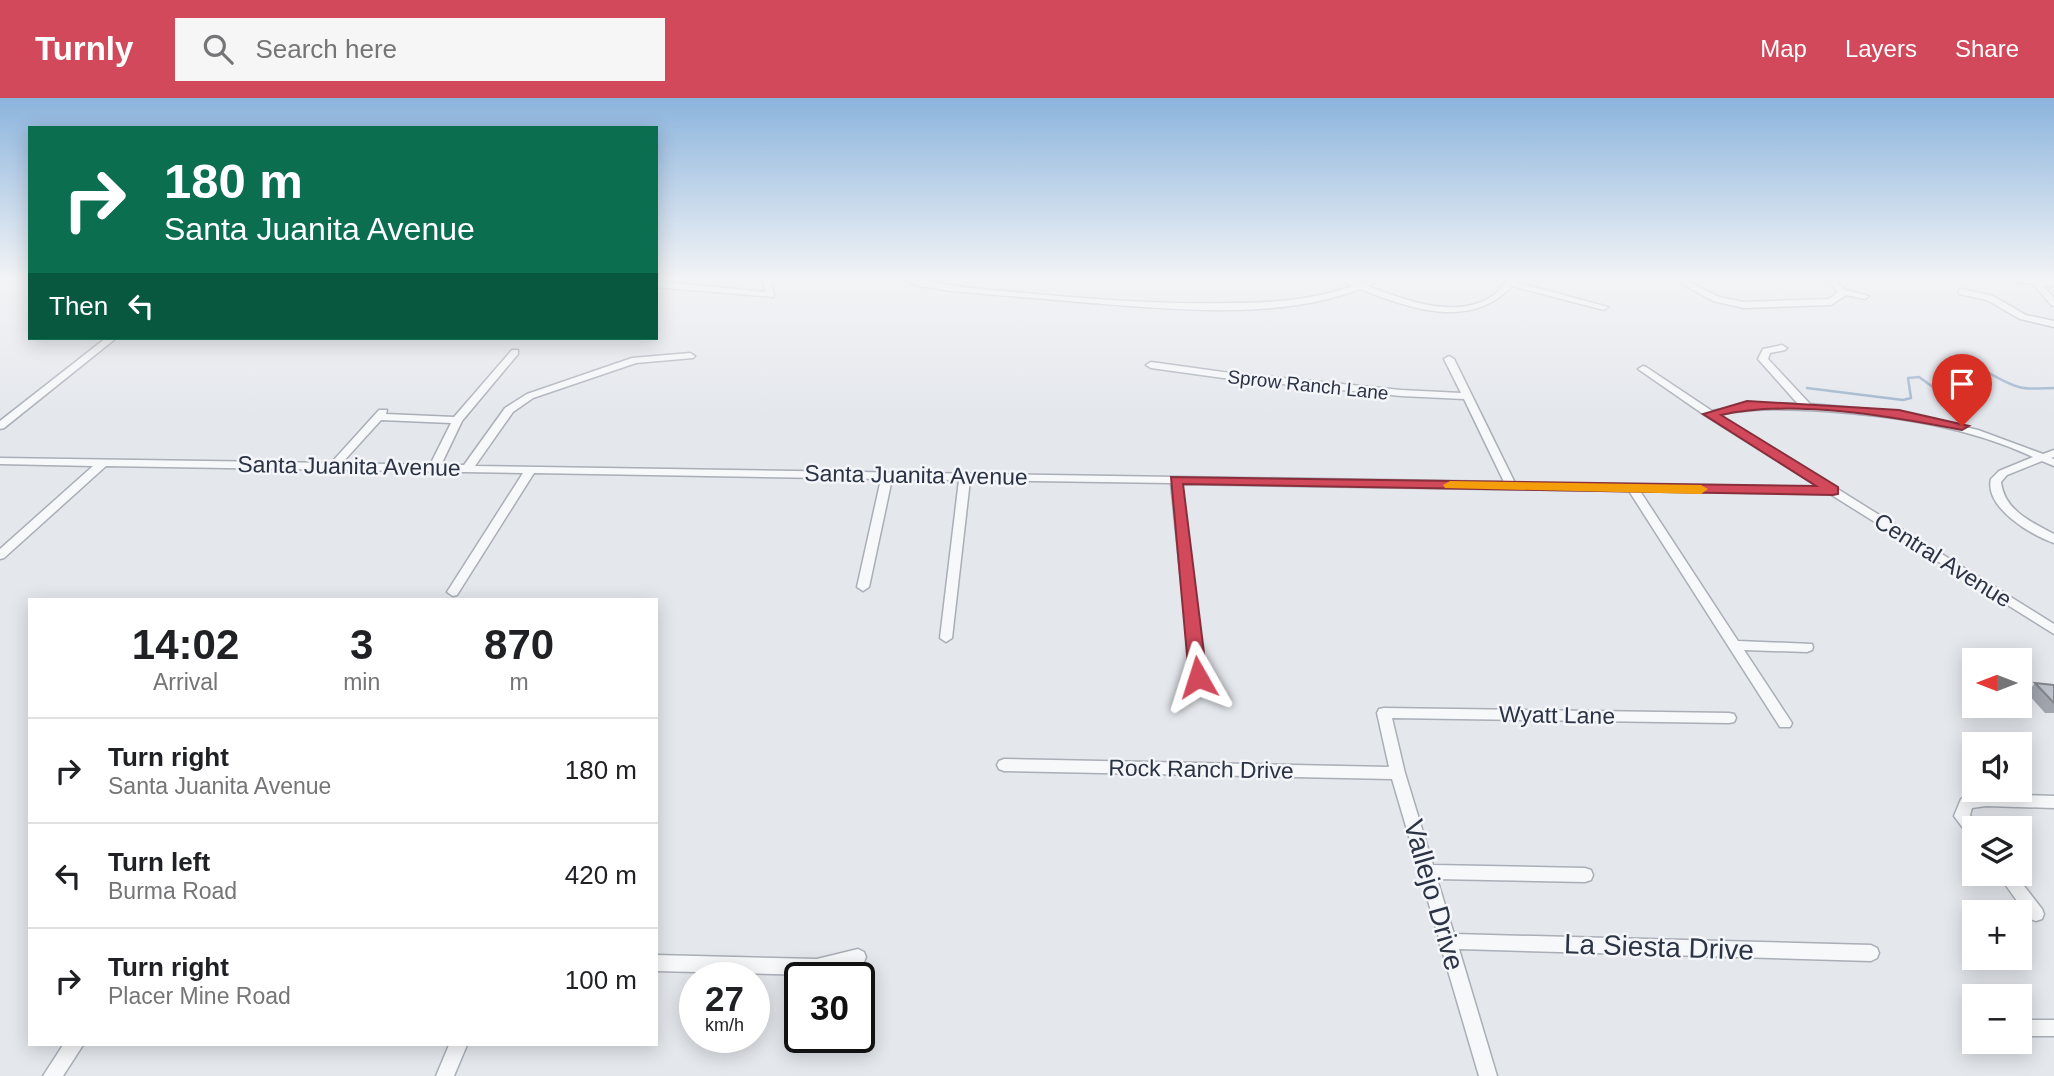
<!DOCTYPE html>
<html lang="en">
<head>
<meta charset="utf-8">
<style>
	body { margin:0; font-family:Arial,sans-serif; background:#f6f6f6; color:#202124; height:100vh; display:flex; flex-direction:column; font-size:26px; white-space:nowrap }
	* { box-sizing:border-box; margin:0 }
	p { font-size:23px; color:#757577 }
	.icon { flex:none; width:38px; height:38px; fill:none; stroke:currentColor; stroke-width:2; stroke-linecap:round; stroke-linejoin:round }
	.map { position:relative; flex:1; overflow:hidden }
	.drawer { position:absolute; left:28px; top:500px; width:630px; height:448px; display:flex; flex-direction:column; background:#fff; border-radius:0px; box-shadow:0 4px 18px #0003 }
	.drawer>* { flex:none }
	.top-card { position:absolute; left:28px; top:28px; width:630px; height:214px; border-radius:0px; box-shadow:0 4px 18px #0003; background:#0b6e4f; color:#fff; overflow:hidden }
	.needle { width:46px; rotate:270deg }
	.fabs { position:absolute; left:1962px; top:550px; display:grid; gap:14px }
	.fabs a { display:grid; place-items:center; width:70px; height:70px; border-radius:0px; background:#fff; box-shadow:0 4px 18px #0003; font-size:35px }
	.speed { position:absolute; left:679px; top:864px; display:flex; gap:14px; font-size:35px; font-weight:700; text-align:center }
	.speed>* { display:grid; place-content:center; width:91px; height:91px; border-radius:50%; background:#fff; box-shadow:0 4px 18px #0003; line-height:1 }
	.speed small { font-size:18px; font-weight:400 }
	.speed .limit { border:4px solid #111; border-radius:10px; background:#fff; color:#111 }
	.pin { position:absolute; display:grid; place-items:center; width:60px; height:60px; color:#fff; margin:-72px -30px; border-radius:50% 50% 50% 0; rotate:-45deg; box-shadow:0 0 7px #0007 }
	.pin .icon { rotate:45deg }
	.me { position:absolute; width:77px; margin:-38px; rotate:354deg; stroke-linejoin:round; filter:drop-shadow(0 0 5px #0008) }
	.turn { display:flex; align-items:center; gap:24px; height:147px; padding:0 21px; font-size:32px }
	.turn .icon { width:91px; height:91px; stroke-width:2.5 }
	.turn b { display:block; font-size:49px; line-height:60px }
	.then { display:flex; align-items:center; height:66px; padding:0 21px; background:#0003; gap:14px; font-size:26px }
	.eta { display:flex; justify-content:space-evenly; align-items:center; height:119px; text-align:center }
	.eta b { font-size:42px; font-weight:700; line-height:49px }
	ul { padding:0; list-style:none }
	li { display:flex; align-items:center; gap:21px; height:105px; padding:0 21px; border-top:2px solid #e0e0e0 }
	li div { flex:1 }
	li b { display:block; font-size:26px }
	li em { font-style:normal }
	header { display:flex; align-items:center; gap:42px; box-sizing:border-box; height:98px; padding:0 35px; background:#d1495b; color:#fff }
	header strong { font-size:33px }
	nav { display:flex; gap:38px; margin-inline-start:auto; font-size:24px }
	.search { width:490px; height:63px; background:#f6f6f6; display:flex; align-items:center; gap:18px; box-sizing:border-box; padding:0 24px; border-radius:0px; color:#757577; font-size:26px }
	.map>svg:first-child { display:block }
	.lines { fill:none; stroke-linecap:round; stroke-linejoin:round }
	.stream { stroke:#9fb4cc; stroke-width:2.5 }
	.minor-casing { stroke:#a9aeb7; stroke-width:3 }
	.major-casing { stroke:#a3abb8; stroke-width:3 }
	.minor { fill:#f7f8fa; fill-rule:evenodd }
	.major { fill:#fff; fill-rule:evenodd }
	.wall { fill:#a1a5ae }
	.building { fill:#bbc0ca; stroke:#83868d; stroke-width:2 }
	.route { fill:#d1495b; stroke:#882f3b; stroke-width:2 }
	.slow { fill:#f59e0b }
	.labels { text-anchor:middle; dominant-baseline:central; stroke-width:5; stroke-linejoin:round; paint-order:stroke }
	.far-street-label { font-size:19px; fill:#2b3445; stroke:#f4f6f9 }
	.street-label { font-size:23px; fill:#2b3445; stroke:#f4f6f9 }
	.near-street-label { font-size:28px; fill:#2b3445; stroke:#f4f6f9 }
</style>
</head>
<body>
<header>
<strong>Turnly</strong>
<div class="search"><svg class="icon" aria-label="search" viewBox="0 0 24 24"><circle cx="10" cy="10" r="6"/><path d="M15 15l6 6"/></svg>Search here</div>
<nav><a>Map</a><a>Layers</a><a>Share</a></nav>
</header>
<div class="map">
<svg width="2054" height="978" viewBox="0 0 2054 978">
	<rect width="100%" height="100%" fill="#e4e7ec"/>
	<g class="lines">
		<path class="stream" d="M1807,290L1903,302L1911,300L1908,280L1919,279L1951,302L1978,307L1988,297L1984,289L1960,269C1985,267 1997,283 2019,289C2029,292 2043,290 2054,290"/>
		<defs>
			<path id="minor" d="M762,181H770L774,197L773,199L656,189V183L765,194Z
				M900,181C923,181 946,187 969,190C1056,198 1144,207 1231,205C1271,205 1314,202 1352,188L1339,181H1350L1360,185L1371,181H1382L1368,188C1405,202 1457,223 1494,197C1499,193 1504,186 1508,181H1517L1515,184L1608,209L1604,212L1512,188C1470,233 1409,210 1360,191C1278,223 1165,211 1079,204C1036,200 994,197 951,193L920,188Z
				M1674,181H1684L1719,199L1744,204L1829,201L1838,194L1827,181H1835L1845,192L1869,198L1865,201L1846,197L1831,207L1744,210L1713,203Z
				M2029,181H2037L2054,200V208L2051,207Z
				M1962,191L1993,198L2026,217L2054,223V229L2020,221L1987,202L1959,196V192Z
				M106,240L115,241L4,330L0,331V323Z
				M1782,247L1787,250L1785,252L1770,255L1768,261L1810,306L1867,311L1922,319L1978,332L2043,356L2054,352V359L2051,360L2054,361V368L2042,363L2007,377L2001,384C2004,412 2031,424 2054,436V445C2031,437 1984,409 1991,381L1999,373L2033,359C1968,329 1897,318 1825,313C1790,311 1754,309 1719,317L2054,526V536L1830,396L1640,393L1738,543L1812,546L1813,549L1812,552L1807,554L1744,552L1792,625L1790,629H1780L1629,393L1182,386L1205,579L1203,582H1193L1191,579L1171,385L970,382L952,540L946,544L940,540L959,382L892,381L869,489L863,493L857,489L881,381L534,375L457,497L453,498L447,494L523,375L106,368L4,460L0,461V451L93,368L0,366V360L331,365L379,312H387L386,316L454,319L512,252H518V256L462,323L441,367H464L505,310L527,296L632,260L690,255L695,258L693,260L636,265L533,300L513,314L475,368L1504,384L1464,301L1401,298L1223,280L1151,270L1146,267L1151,264L1223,274L1401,292L1461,295L1444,261L1449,258L1454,261L1515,385L1819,389L1706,318L1638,271L1643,268L1646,269L1712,313L1757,305L1798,306L1758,261L1763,251ZM381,322L451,325L430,367L342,365Z
				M1384,610L1729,615L1734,616L1736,620L1734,624L1729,625L1392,620L1405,675L1433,767L1585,770L1591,772L1593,777L1591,782L1585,784L1437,781L1454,836L1871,847L1877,850L1879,855L1877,860L1871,863L1459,851L1497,978H1479L1441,849L1438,843L1439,840L1392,681L1004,673L999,671L997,667L999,663L1004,661L1389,669L1377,615L1379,611Z
				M1986,696L2054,698V710L1986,708L1972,710L1970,717L1979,730H1974V740L1969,738L1954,718L1961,701Z
				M1997,775H2014L2042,811L2044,816L2042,821L2036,823L2030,821Z
				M858,851L864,854L866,859L864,864L817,877L656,873V857L817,861Z
				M2032,922H2054V938H2032L2026,936L2023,930L2026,924Z
				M63,947H83L63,978H43Z
				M449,947H467L454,978H436Z"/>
			<path id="major" d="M2011,181L2054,182V188L2016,184Z"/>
		</defs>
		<use href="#minor" class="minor-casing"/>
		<use href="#major" class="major-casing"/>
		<use href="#minor" class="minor"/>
		<use href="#major" class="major"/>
	</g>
	<path class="wall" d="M2035,585L2054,587V615H2045L2027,595Z"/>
	<path class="building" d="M2035,585L2054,587V605Z"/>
	<linearGradient id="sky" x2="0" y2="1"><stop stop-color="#8bb4dd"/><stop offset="0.57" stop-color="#f3f4f6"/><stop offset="1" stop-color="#f3f4f6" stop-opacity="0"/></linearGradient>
	<rect width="2054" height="318" fill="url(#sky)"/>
	<path class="route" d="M1747,303L1899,312L1969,328L1962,332C1890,318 1792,301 1721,317L1838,389V396L1833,397L1183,386L1207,579L1198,585L1189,579L1171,379L1816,388L1703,316Z"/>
	<path class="slow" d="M1450,383L1701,387L1708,391L1701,396L1445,390L1443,387Z"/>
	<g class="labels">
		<g class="far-street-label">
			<text transform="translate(1308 287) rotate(6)">Sprow Ranch Lane</text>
		</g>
		<g class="street-label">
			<text transform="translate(349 368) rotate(1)">Santa Juanita Avenue</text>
			<text transform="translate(916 377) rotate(1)">Santa Juanita Avenue</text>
			<text transform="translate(1943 462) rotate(32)">Central Avenue</text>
			<text transform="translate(1557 617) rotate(1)">Wyatt Lane</text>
			<text transform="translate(1201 671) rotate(1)">Rock Ranch Drive</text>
		</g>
		<g class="near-street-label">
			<text transform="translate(1434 797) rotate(74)">Vallejo Drive</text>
			<text transform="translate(1659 849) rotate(2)">La Siesta Drive</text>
		</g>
	</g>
</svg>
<div class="fabs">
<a><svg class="needle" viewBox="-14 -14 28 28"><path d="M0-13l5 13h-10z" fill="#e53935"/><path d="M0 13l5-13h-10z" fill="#757577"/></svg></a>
<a><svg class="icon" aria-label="sound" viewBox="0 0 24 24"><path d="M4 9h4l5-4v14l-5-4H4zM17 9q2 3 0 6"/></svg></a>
<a><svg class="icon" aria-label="layers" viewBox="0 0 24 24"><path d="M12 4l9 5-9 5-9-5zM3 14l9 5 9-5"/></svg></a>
<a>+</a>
<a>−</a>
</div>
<div class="speed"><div>27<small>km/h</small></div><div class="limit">30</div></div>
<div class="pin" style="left:1962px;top:328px;background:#d93025"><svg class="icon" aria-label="arrive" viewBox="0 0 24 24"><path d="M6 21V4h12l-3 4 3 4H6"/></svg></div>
<svg class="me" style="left:1198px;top:579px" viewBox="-20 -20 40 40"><path d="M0-17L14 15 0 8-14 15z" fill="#d1495b" stroke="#fff" stroke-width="4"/></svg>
<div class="top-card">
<div class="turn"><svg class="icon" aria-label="right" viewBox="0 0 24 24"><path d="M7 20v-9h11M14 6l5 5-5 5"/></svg><div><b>180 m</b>Santa Juanita Avenue</div></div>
<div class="then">Then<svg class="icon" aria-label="left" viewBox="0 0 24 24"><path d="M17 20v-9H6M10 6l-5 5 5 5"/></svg></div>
</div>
<section class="drawer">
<div class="eta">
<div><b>14:02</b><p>Arrival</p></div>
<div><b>3</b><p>min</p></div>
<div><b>870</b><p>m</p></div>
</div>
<ul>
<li><svg class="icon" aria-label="right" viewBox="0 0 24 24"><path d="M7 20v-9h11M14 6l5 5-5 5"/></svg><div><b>Turn right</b><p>Santa Juanita Avenue</p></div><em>180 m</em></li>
<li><svg class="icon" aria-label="left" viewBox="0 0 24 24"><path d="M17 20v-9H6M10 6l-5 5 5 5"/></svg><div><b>Turn left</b><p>Burma Road</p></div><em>420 m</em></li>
<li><svg class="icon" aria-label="right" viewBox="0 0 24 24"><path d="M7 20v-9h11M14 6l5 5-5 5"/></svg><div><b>Turn right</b><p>Placer Mine Road</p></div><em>100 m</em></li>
</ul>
</section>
</div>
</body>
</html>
